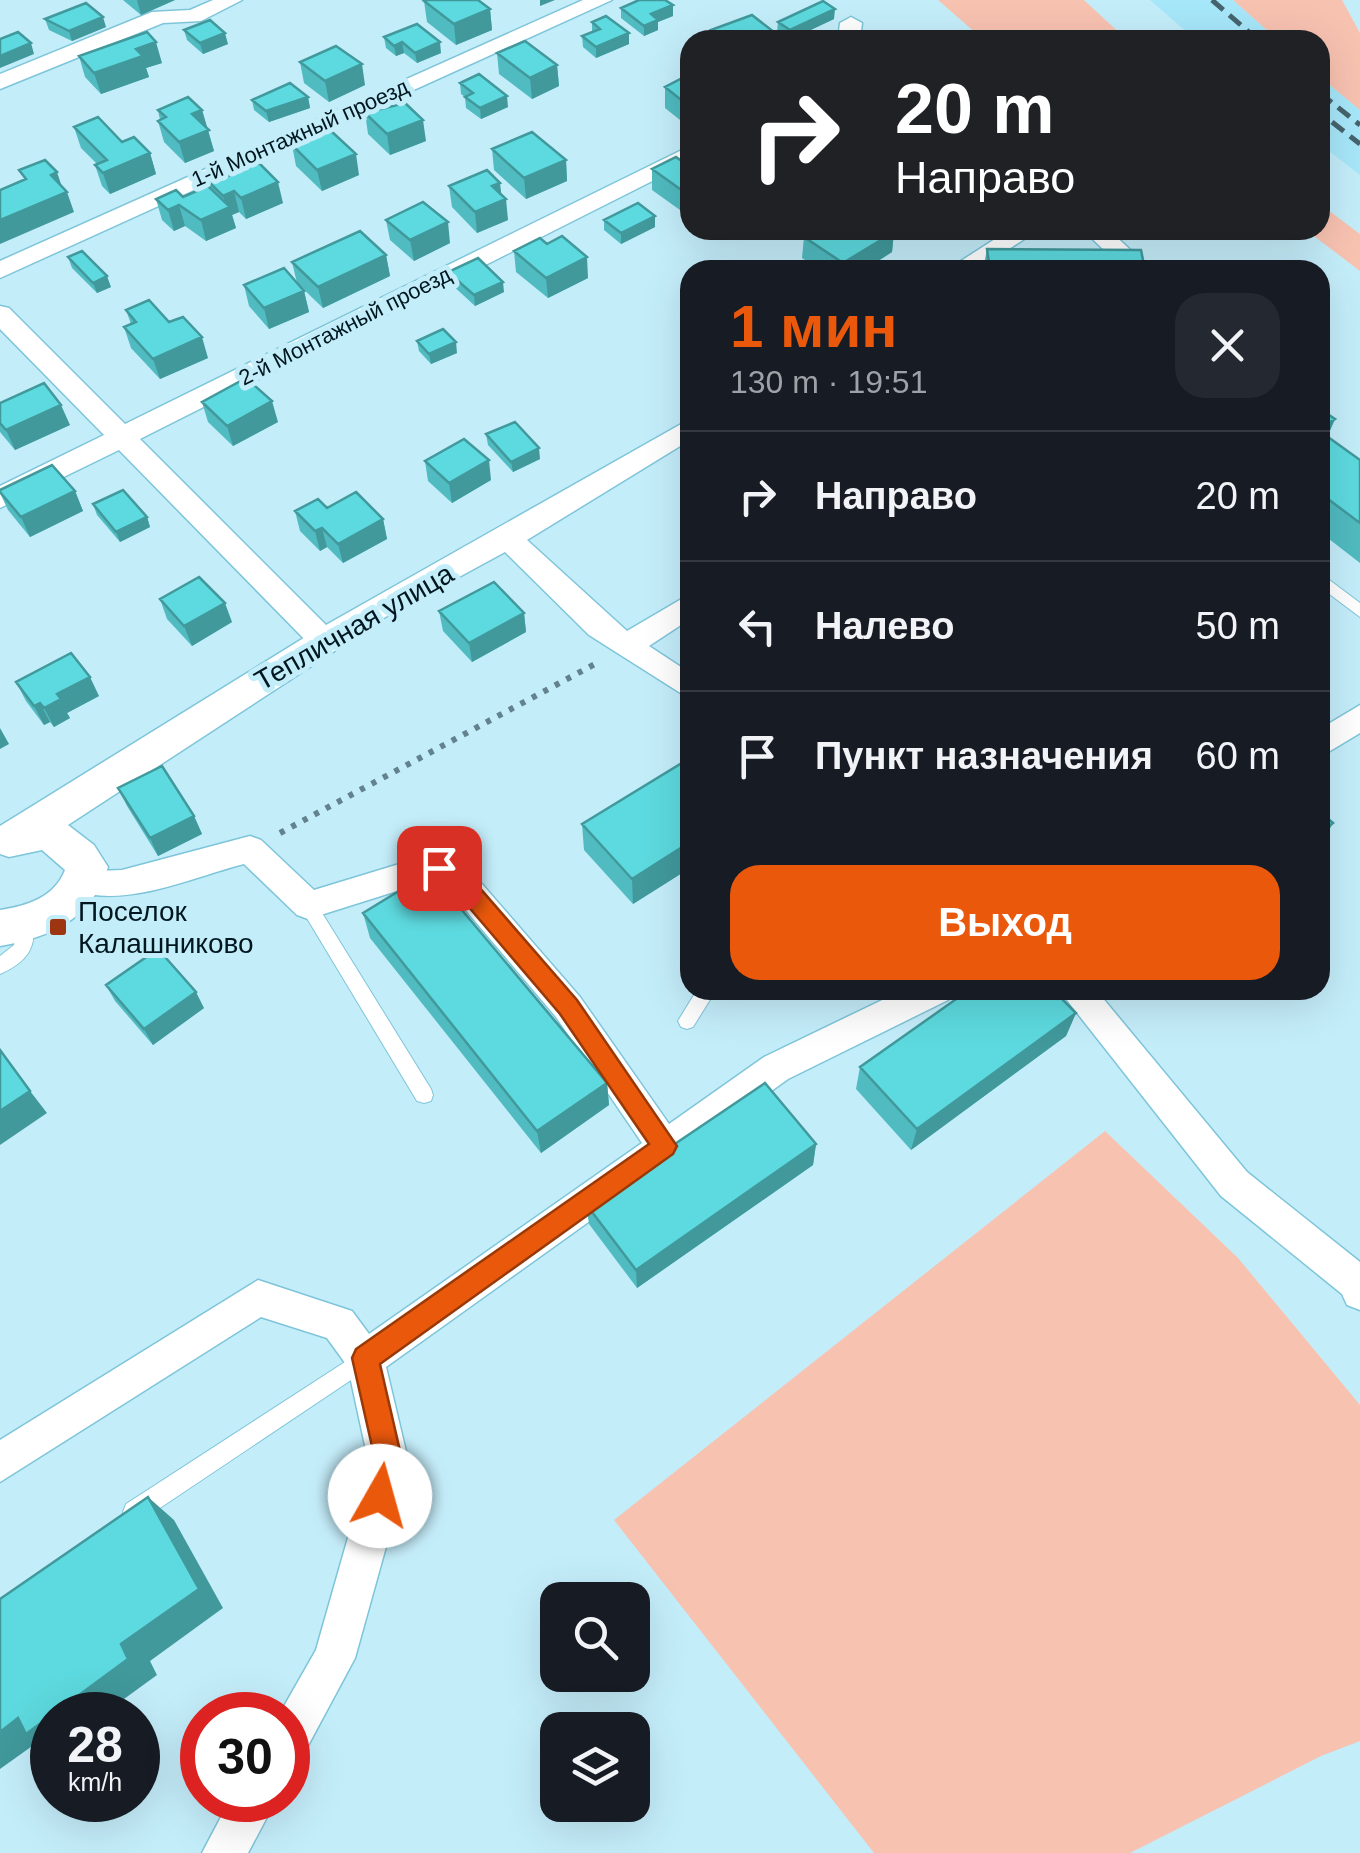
<!DOCTYPE html>
<html lang="ru">
<head>
<meta charset="utf-8">
<style>
	body { margin:0; font-family:Arial,sans-serif; background:#242831; color:#f1f3f6; height:100vh; display:flex; flex-direction:column; font-size:38px; white-space:nowrap }
	* { box-sizing:border-box; margin:0 }
	p { font-size:32px; color:#9ea1a6 }
	.icon { flex:none; width:55px; height:55px; fill:none; stroke:currentColor; stroke-width:2; stroke-linecap:round; stroke-linejoin:round }
	.map { position:relative; flex:1; overflow:hidden }
	.drawer { position:absolute; left:680px; top:260px; width:650px; height:740px; display:flex; flex-direction:column; background:#171b24; border-radius:30px; box-shadow:0 10px 40px #0002 }
	.drawer>* { flex:none }
	.guide { position:absolute; left:680px; top:30px; width:650px; height:210px; border-radius:30px; box-shadow:0 10px 40px #0002; background:#202124; color:#fff; overflow:hidden }
	.buttons { position:absolute; left:540px; top:1582px; display:grid; gap:20px }
	.buttons a { display:grid; place-items:center; width:110px; height:110px; border-radius:20px; background:#171b24; box-shadow:0 10px 40px #0002; font-size:50px }
	.speed { position:absolute; left:30px; top:1692px; display:flex; gap:20px; font-size:50px; font-weight:700; text-align:center }
	.speed>* { display:grid; place-content:center; width:130px; height:130px; border-radius:50%; background:#171b24; box-shadow:0 10px 40px #0002; line-height:1 }
	.speed small { font-size:25px; font-weight:400 }
	.speed .limit { border:15px solid #d22; background:#fff; color:#111 }
	.pin { position:absolute; display:grid; place-items:center; width:85px; height:85px; color:#fff; margin:-42px; border-radius:20px; box-shadow:0 5px 15px #0006 }
	.me { position:absolute; width:110px; margin:-55px; rotate:7deg; stroke-linejoin:round; filter:drop-shadow(0 0 8px #0008) }
	.turn { display:flex; align-items:center; gap:35px; height:210px; padding:0 50px; font-size:45px }
	.turn .icon { width:130px; height:130px; stroke-width:2.5 }
	.turn b { display:block; font-size:70px; line-height:85px }
	.round { display:grid; place-items:center; flex:none; width:105px; height:105px; border-radius:30px; background:#242831 }
	.overview { display:flex; align-items:center; justify-content:space-between; height:170px; padding:0 50px }
	h1 { font-size:60px; font-weight:600; line-height:75px; color:#ea580c }
	.cta { display:flex; gap:20px; margin-top:auto; padding:20px 50px }
	.cta a { flex:1; height:115px; border-radius:30px; background:#ea580c; color:#fff; font-size:40px; font-weight:600; line-height:115px; text-align:center }
	ul { padding:0; list-style:none }
	li { display:flex; align-items:center; gap:30px; height:130px; padding:0 50px; border-top:2px solid #363941 }
	li div { flex:1 }
	li b { display:block; font-size:38px }
	li em { font-style:normal }
	.map>svg:first-child { display:block }
	.built { fill:#a7e7fa }
	.green { fill:#f8c2b1 }
	.lines { fill:none; stroke-linecap:round; stroke-linejoin:round }
	.service-casing { stroke:#7ec5da; stroke-width:2 }
	.minor-casing { stroke:#7ec5da; stroke-width:3 }
	.tertiary-casing { stroke:#7ec5da; stroke-width:3 }
	.path { stroke:#62828d; stroke-width:6; stroke-dasharray:5 8; stroke-linecap:butt }
	.service { fill:#fff; fill-rule:evenodd }
	.minor { fill:#fff; fill-rule:evenodd }
	.tertiary { fill:#fff; fill-rule:evenodd }
	.rail { stroke:#46646e; stroke-width:5; stroke-dasharray:15 8; stroke-linecap:butt }
	.wall { fill:#50bbc0 }
	.shaded-wall { fill:#41999c }
	.building { fill:#5ddadf; stroke:#41999c; stroke-width:2.5 }
	.route { fill:#ea580c; stroke:#983908; stroke-width:2.5 }
	.poi-dot { fill:#9d3610; stroke:#c4edfa; stroke-width:4 }
	.labels { text-anchor:middle; dominant-baseline:central; stroke-width:10; stroke-linejoin:round; paint-order:stroke }
	.far-street-label { font-size:22px; fill:#00171f; stroke:#c4edfa }
	.street-label { font-size:28px; fill:#00171f; stroke:#c4edfa }
	.poi-label { font-size:28px; fill:#00171f; stroke:#c4edfa; text-anchor:start }
</style>
</head>
<body>
<div class="map">
<svg width="1360" height="1853" viewBox="0 0 1360 1853">
	<rect width="100%" height="100%" fill="#c4edfa"/>
	<path class="built" d="M1150,0H1233L1278,40H1196Z
		M1320,77L1360,110V175L1320,144Z"/>
	<path class="green" d="M938,0H1084L1127,40H984Z
		M1233,0H1342L1360,33V110L1320,77V40H1278Z
		M1320,204L1360,234V271L1306,230H1320Z
		M1105,1131L1238,1258L1360,1405V1741L1321,1756L1130,1853H874L614,1520Z"/>
	<g class="lines">
		<defs>
			<path id="service" d="M1320,573L1360,603V617L1320,587Z
				M308,898L314,900L431,1089L433,1095L431,1101L424,1103L417,1101L302,910L299,905L302,900Z
				M25,915L31,917C39,947 27,962 0,974V956L14,945L19,917Z
				M697,990H716L693,1027L687,1029L681,1027L678,1021Z
				M365,1349L372,1352L375,1359L372,1366L142,1520L134,1523L126,1520L123,1512L126,1504Z"/>
			<path id="minor" d="M213,0H242L201,21L163,23L0,89V74L152,12L190,10Z
				M583,0H612L0,278V261Z
				M851,17L862,23L860,40H838L840,23Z
				M690,146V162L140,439L326,625L690,419V440L527,540L627,631L690,594V619L649,646L690,673V699L589,635L505,552L323,651L313,648L119,450L0,508V486L104,435L0,329V306L9,308L125,424Z
				M1009,230H1038L977,270H947Z
				M1083,230H1109L1152,270H1125Z
				M1360,705V733L1320,757V729Z
				M250,836L261,840L314,890L419,858L462,861L580,997L669,1124L764,1057L903,990H953L948,1000L788,1079L386,1367L409,1464L355,1658L303,1755L288,1761V1715H279L316,1650L369,1464L348,1367L327,1338L261,1317L0,1482V1440L258,1280L352,1311L369,1334L642,1143L556,1017L442,882L419,884L308,919L297,915L244,864C192,877 126,909 73,890L68,881L73,872L122,870Z
				M1059,990H1096L1247,1172L1360,1262V1310L1347,1305L1342,1294L1221,1196Z
				M230,1800H276L248,1853H202Z"/>
			<path id="tertiary" d="M323,626L336,630L342,640L336,650L68,825L94,845L108,867C92,919 51,937 0,946V910C27,906 55,897 65,870L42,850L9,857L0,854V826Z"/>
		</defs>
		<use href="#service" class="service-casing"/>
		<use href="#minor" class="minor-casing"/>
		<use href="#tertiary" class="tertiary-casing"/>
		<path class="path" d="M280,833L595,664"/>
		<use href="#service" class="service"/>
		<use href="#minor" class="minor"/>
		<use href="#tertiary" class="tertiary"/>
		<path class="rail" d="M1212,0L1258,40
			M1320,93L1360,125
			M1332,122L1360,144"/>
	</g>
	<path class="wall" d="M123,0H175L141,15Z
		M424,1L490,9L492,30L456,45L427,22Z
		M621,8L673,16L658,22V30L644,36L621,18Z
		M45,19L106,27L72,41L49,30Z
		M834,19L790,40L777,32L778,22Z
		M592,22L629,33V44L596,58L583,47L582,36L592,32Z
		M184,30L228,44L203,54L187,40Z
		M711,30L779,36V40H711Z
		M384,37L441,53L417,63L404,53L396,56L386,48Z
		M497,53L557,65L559,86L532,99L499,74Z
		M79,56L162,63L146,68L149,77L101,94L85,77Z
		M300,62L365,85L329,102L304,83Z
		M690,74V122L685,124L665,108V87Z
		M460,83L508,107L481,119L466,108L465,97L461,94Z
		M308,97L310,108L269,122L254,110L252,100Z
		M158,110H202L214,151L185,163L164,142L158,121L160,120Z
		M365,113L426,141L390,155L368,134Z
		M74,127L122,142L150,153L156,174L110,194L102,186L95,165L97,164L81,148Z
		M292,145L359,175L322,191L296,166Z
		M492,149L566,160L567,181L526,199L494,170Z
		M690,167L687,215L652,190V169Z
		M228,176L283,203L246,219L239,212L232,215L236,228L206,241L185,226L174,231L162,220L156,199L183,197L207,186L205,178Z
		M449,186L502,195L508,220L477,233L452,207Z
		M386,220L450,243L414,261L390,240Z
		M604,220L655,227L621,244L604,230Z
		M920,230H960L931,238Z
		M894,232L892,252L864,270H820L802,258L804,237Z
		M987,249L1145,270H983Z
		M514,251L588,278L548,298L516,272Z
		M386,255L390,276L323,308L297,283L292,262Z
		M68,257L111,287L97,293L72,268Z
		M448,272L504,292L475,306L450,283Z
		M244,285L304,291L309,312L269,329L249,306Z
		M126,310L169,322L208,358L160,379L131,348L124,327L131,324Z
		M417,341L457,353L431,364L419,351Z
		M202,402L278,422L233,446L208,422Z
		M0,403L70,425L15,450L0,432Z
		M1320,409L1335,419L1327,437L1360,460V563L1320,532Z
		M486,434L540,459L513,472L488,445Z
		M425,461L491,480L452,503L428,481Z
		M75,491L83,511L30,537L8,510L0,493Z
		M93,504L147,517L150,527L120,542L97,515Z
		M327,508L383,519L387,539L343,563L327,547L320,551L300,531L295,511Z
		M160,599L232,622L192,646L167,619Z
		M439,611L524,613L526,632L472,662L443,631Z
		M16,682L99,696L67,713L70,718L54,727L50,722L44,725L26,701Z
		M690,758V868L633,904L584,850L582,824Z
		M118,788L194,816L202,834L158,856L127,806Z
		M363,913L607,1083L609,1105L541,1153L370,938Z
		M106,985L204,1008L153,1045L115,1001Z
		M1076,1013L1066,1036L911,1150L856,1089L860,1067Z
		M816,1144L813,1165L637,1288L589,1224L586,1204Z"/>
	<path class="shaded-wall" d="M137,0H175L141,15Z
		M540,0H555L540,6Z
		M673,5V16L658,22V30L644,36V26L651,14Z
		M490,9L492,30L456,45L454,24Z
		M835,9L834,19L789,40L790,30Z
		M103,17L106,27L72,41L69,31Z
		M225,33L228,44L203,54L200,43Z
		M629,33V44L596,58V47Z
		M156,42L162,63L146,68L149,77L101,94L94,73L136,49Z
		M402,42L404,53L396,56L394,46Z
		M440,42L441,53L417,63L415,53Z
		M31,43L34,54L0,68V56Z
		M362,64L365,85L329,102L325,81Z
		M557,65L559,86L532,99L530,78Z
		M507,96L508,107L481,119L480,108Z
		M308,97L310,108L269,122L266,111Z
		M690,101V122L685,124V103Z
		M202,110L214,151L185,163L179,142L192,114Z
		M423,120L426,141L390,155L387,134Z
		M150,153L156,174L110,194L103,173Z
		M356,154L359,175L322,191L317,170Z
		M566,160L567,181L526,199L524,178Z
		M57,172L64,193L67,192L74,212L0,244V220L51,175Z
		M278,182L283,203L246,219L241,198Z
		M500,183L502,200L506,199L508,220L477,233L475,212L492,186Z
		M234,191L239,212L232,215L236,228L206,241L201,220L226,209L223,196Z
		M690,192V213L687,215V194Z
		M179,205L185,226L174,231L168,210Z
		M655,216V227L621,244V233Z
		M448,222L450,243L414,261L410,240Z
		M932,230H960L931,238Z
		M894,232L892,252L864,270H842L843,263Z
		M386,255L390,276L323,308L318,287Z
		M587,257L588,278L548,298L546,278Z
		M107,276L111,287L97,293L93,283Z
		M503,282L504,292L475,306L474,295Z
		M304,291L309,312L269,329L264,308Z
		M202,337L208,358L160,379L153,359Z
		M456,342L457,353L431,364L429,354Z
		M272,401L278,422L233,446L227,426Z
		M61,405L70,425L15,450L6,430Z
		M1335,419L1322,449L1320,450V429Z
		M539,448L540,459L513,472L511,462Z
		M489,460L491,480L452,503L449,483Z
		M75,491L83,511L30,537L21,517Z
		M147,517L150,527L120,542L116,532Z
		M383,519L387,539L343,563L338,544Z
		M322,528L327,547L320,551L315,531Z
		M225,603L232,622L192,646L184,626Z
		M524,613L526,632L472,662L469,643Z
		M90,677L99,696L67,713L70,718L54,727L44,708L57,694Z
		M40,703L50,722L44,725L34,706Z
		M0,728L9,744L0,749Z
		M194,816L202,834L158,856L150,838Z
		M1333,823L1320,847V833Z
		M690,842V868L633,904L632,879Z
		M196,992L204,1008L153,1045L144,1029Z
		M1076,1013L1066,1036L911,1150L917,1129Z
		M607,1083L609,1105L541,1153L537,1131Z
		M30,1091L47,1113L0,1145V1111Z
		M816,1144L813,1165L637,1288L636,1270Z
		M148,1497L174,1520L223,1608L150,1661L157,1675L102,1715H52V1743L42,1739L0,1769V1732L121,1644Z"/>
	<path class="building" d="M427,0H478L490,9L454,24L424,1Z
		M639,0H665L673,5L651,14L658,20L644,26L621,8Z
		M823,1L835,9L790,30L778,22Z
		M86,3L103,17L69,31L45,19Z
		M752,15L779,36L770,40H722L711,30Z
		M606,16L629,33L596,47L582,36L600,29L592,22Z
		M210,20L225,33L200,43L184,30Z
		M417,24L440,42L415,53L402,42L394,46L384,37Z
		M18,32L31,43L0,56V39Z
		M147,32L156,42L136,49L143,56L94,73L79,56Z
		M525,41L557,65L530,78L497,53Z
		M336,46L362,64L325,81L300,62Z
		M479,74L507,96L480,108L465,97L473,93L460,83Z
		M690,74V101L685,103L665,87Z
		M290,83L308,97L266,111L252,100Z
		M188,97L202,110L192,114L209,130L179,142L158,121L166,117L158,110Z
		M405,103L423,120L387,134L365,113Z
		M98,117L122,142L134,137L150,153L103,173L95,165L107,160L74,127Z
		M330,130L356,154L317,170L292,145Z
		M532,132L566,160L524,178L492,149Z
		M676,157L690,167V192L687,194L652,169Z
		M45,160L57,172L51,175L67,192L0,220V190L26,179L19,170Z
		M259,163L278,182L241,198L234,191L223,196L205,178L222,170L228,176Z
		M487,170L500,183L492,186L506,199L475,212L449,186Z
		M208,186L230,207L201,220L179,205L168,210L156,199L176,190L183,197Z
		M423,202L448,222L410,240L386,220Z
		M638,203L655,216L621,233L604,220Z
		M816,230H892L894,232L843,263L804,237Z
		M360,231L386,255L318,287L292,262Z
		M562,236L587,257L546,278L514,251L540,238L547,244Z
		M987,249L1141,250L1145,270H990Z
		M82,251L107,276L93,283L68,257Z
		M478,258L503,282L474,295L448,272Z
		M284,268L304,291L264,308L244,285Z
		M149,300L169,322L183,317L202,337L153,359L124,327L136,322L126,310Z
		M443,329L456,342L429,354L417,341Z
		M246,378L272,401L227,426L202,402Z
		M44,383L61,405L6,430L0,423V403Z
		M1320,409L1335,419L1320,429Z
		M515,422L539,448L511,462L486,434Z
		M1328,437L1360,460V523L1320,493V442Z
		M464,439L489,460L449,483L425,461Z
		M52,465L75,491L21,517L0,492V490Z
		M123,490L147,517L116,532L93,504Z
		M356,492L383,519L338,544L322,528L315,531L295,511L318,499L327,508Z
		M199,577L225,603L184,626L160,599Z
		M494,582L524,613L469,643L439,611Z
		M71,653L90,677L57,694L61,699L44,708L40,703L34,706L16,682Z
		M690,758V842L632,879L582,824Z
		M162,766L194,816L150,838L118,788Z
		M1320,812L1333,823L1320,833Z
		M430,872L607,1083L537,1131L363,913Z
		M158,949L196,992L144,1029L106,985Z
		M969,990H1053L1076,1013L917,1129L860,1067Z
		M0,1050L30,1091L0,1111Z
		M765,1083L816,1144L636,1270L586,1204Z
		M148,1497L199,1589L121,1644L128,1659L26,1734L18,1718L0,1732V1599Z"/>
	<path class="route" d="M439,858L459,864L577,1000L677,1146L673,1154L380,1364L403,1464L390,1506L380,1510L370,1506L366,1496L376,1464L352,1358L356,1349L649,1144L560,1014L444,878L431,874V861Z"/>
	<rect class="poi-dot" x="48" y="917" width="20" height="20" rx="5"/>
	<g class="labels">
		<g class="far-street-label">
			<text transform="translate(300 133) rotate(-24)">1-й Монтажный проезд</text>
			<text transform="translate(345 326) rotate(-27)">2-й Монтажный проезд</text>
		</g>
		<g class="street-label">
			<text transform="translate(354 627) rotate(-30)">Тепличная улица</text>
		</g>
		<g class="poi-label">
			<text x="78" y="911">Поселок<tspan x="78" dy="32">Калашниково</tspan></text>
		</g>
	</g>
</svg>
<div class="buttons">
<a><svg class="icon" aria-label="search" viewBox="0 0 24 24"><circle cx="10" cy="10" r="6"/><path d="M15 15l6 6"/></svg></a>
<a><svg class="icon" aria-label="layers" viewBox="0 0 24 24"><path d="M12 4l9 5-9 5-9-5zM3 14l9 5 9-5"/></svg></a>
</div>
<div class="speed"><div>28<small>km/h</small></div><div class="limit">30</div></div>
<div class="pin" style="left:439px;top:868px;background:#d93025"><svg class="icon" aria-label="arrive" viewBox="0 0 24 24"><path d="M6 21V4h12l-3 4 3 4H6"/></svg></div>
<svg class="me" style="left:380px;top:1496px" viewBox="-20 -20 40 40"><circle r="19" fill="#fff"/><path d="M0-13L10 11 0 6-10 11z" fill="#ea580c"/></svg>
<div class="guide">
<div class="turn"><svg class="icon" aria-label="right" viewBox="0 0 24 24"><path d="M7 20v-9h11M14 6l5 5-5 5"/></svg><div><b>20 m</b>Направо</div></div>
</div>
<section class="drawer">
<div class="overview"><div><h1>1 мин</h1><p>130 m · 19:51</p></div><a class="round"><svg class="icon" aria-label="close" viewBox="0 0 24 24"><path d="M6 6l12 12M18 6L6 18"/></svg></a></div>
<ul>
<li><svg class="icon" aria-label="right" viewBox="0 0 24 24"><path d="M7 20v-9h11M14 6l5 5-5 5"/></svg><div><b>Направо</b></div><em>20 m</em></li>
<li><svg class="icon" aria-label="left" viewBox="0 0 24 24"><path d="M17 20v-9H6M10 6l-5 5 5 5"/></svg><div><b>Налево</b></div><em>50 m</em></li>
<li><svg class="icon" aria-label="arrive" viewBox="0 0 24 24"><path d="M6 21V4h12l-3 4 3 4H6"/></svg><div><b>Пункт назначения</b></div><em>60 m</em></li>
</ul>
<div class="cta"><a>Выход</a></div>
</section>
</div>
</body>
</html>
